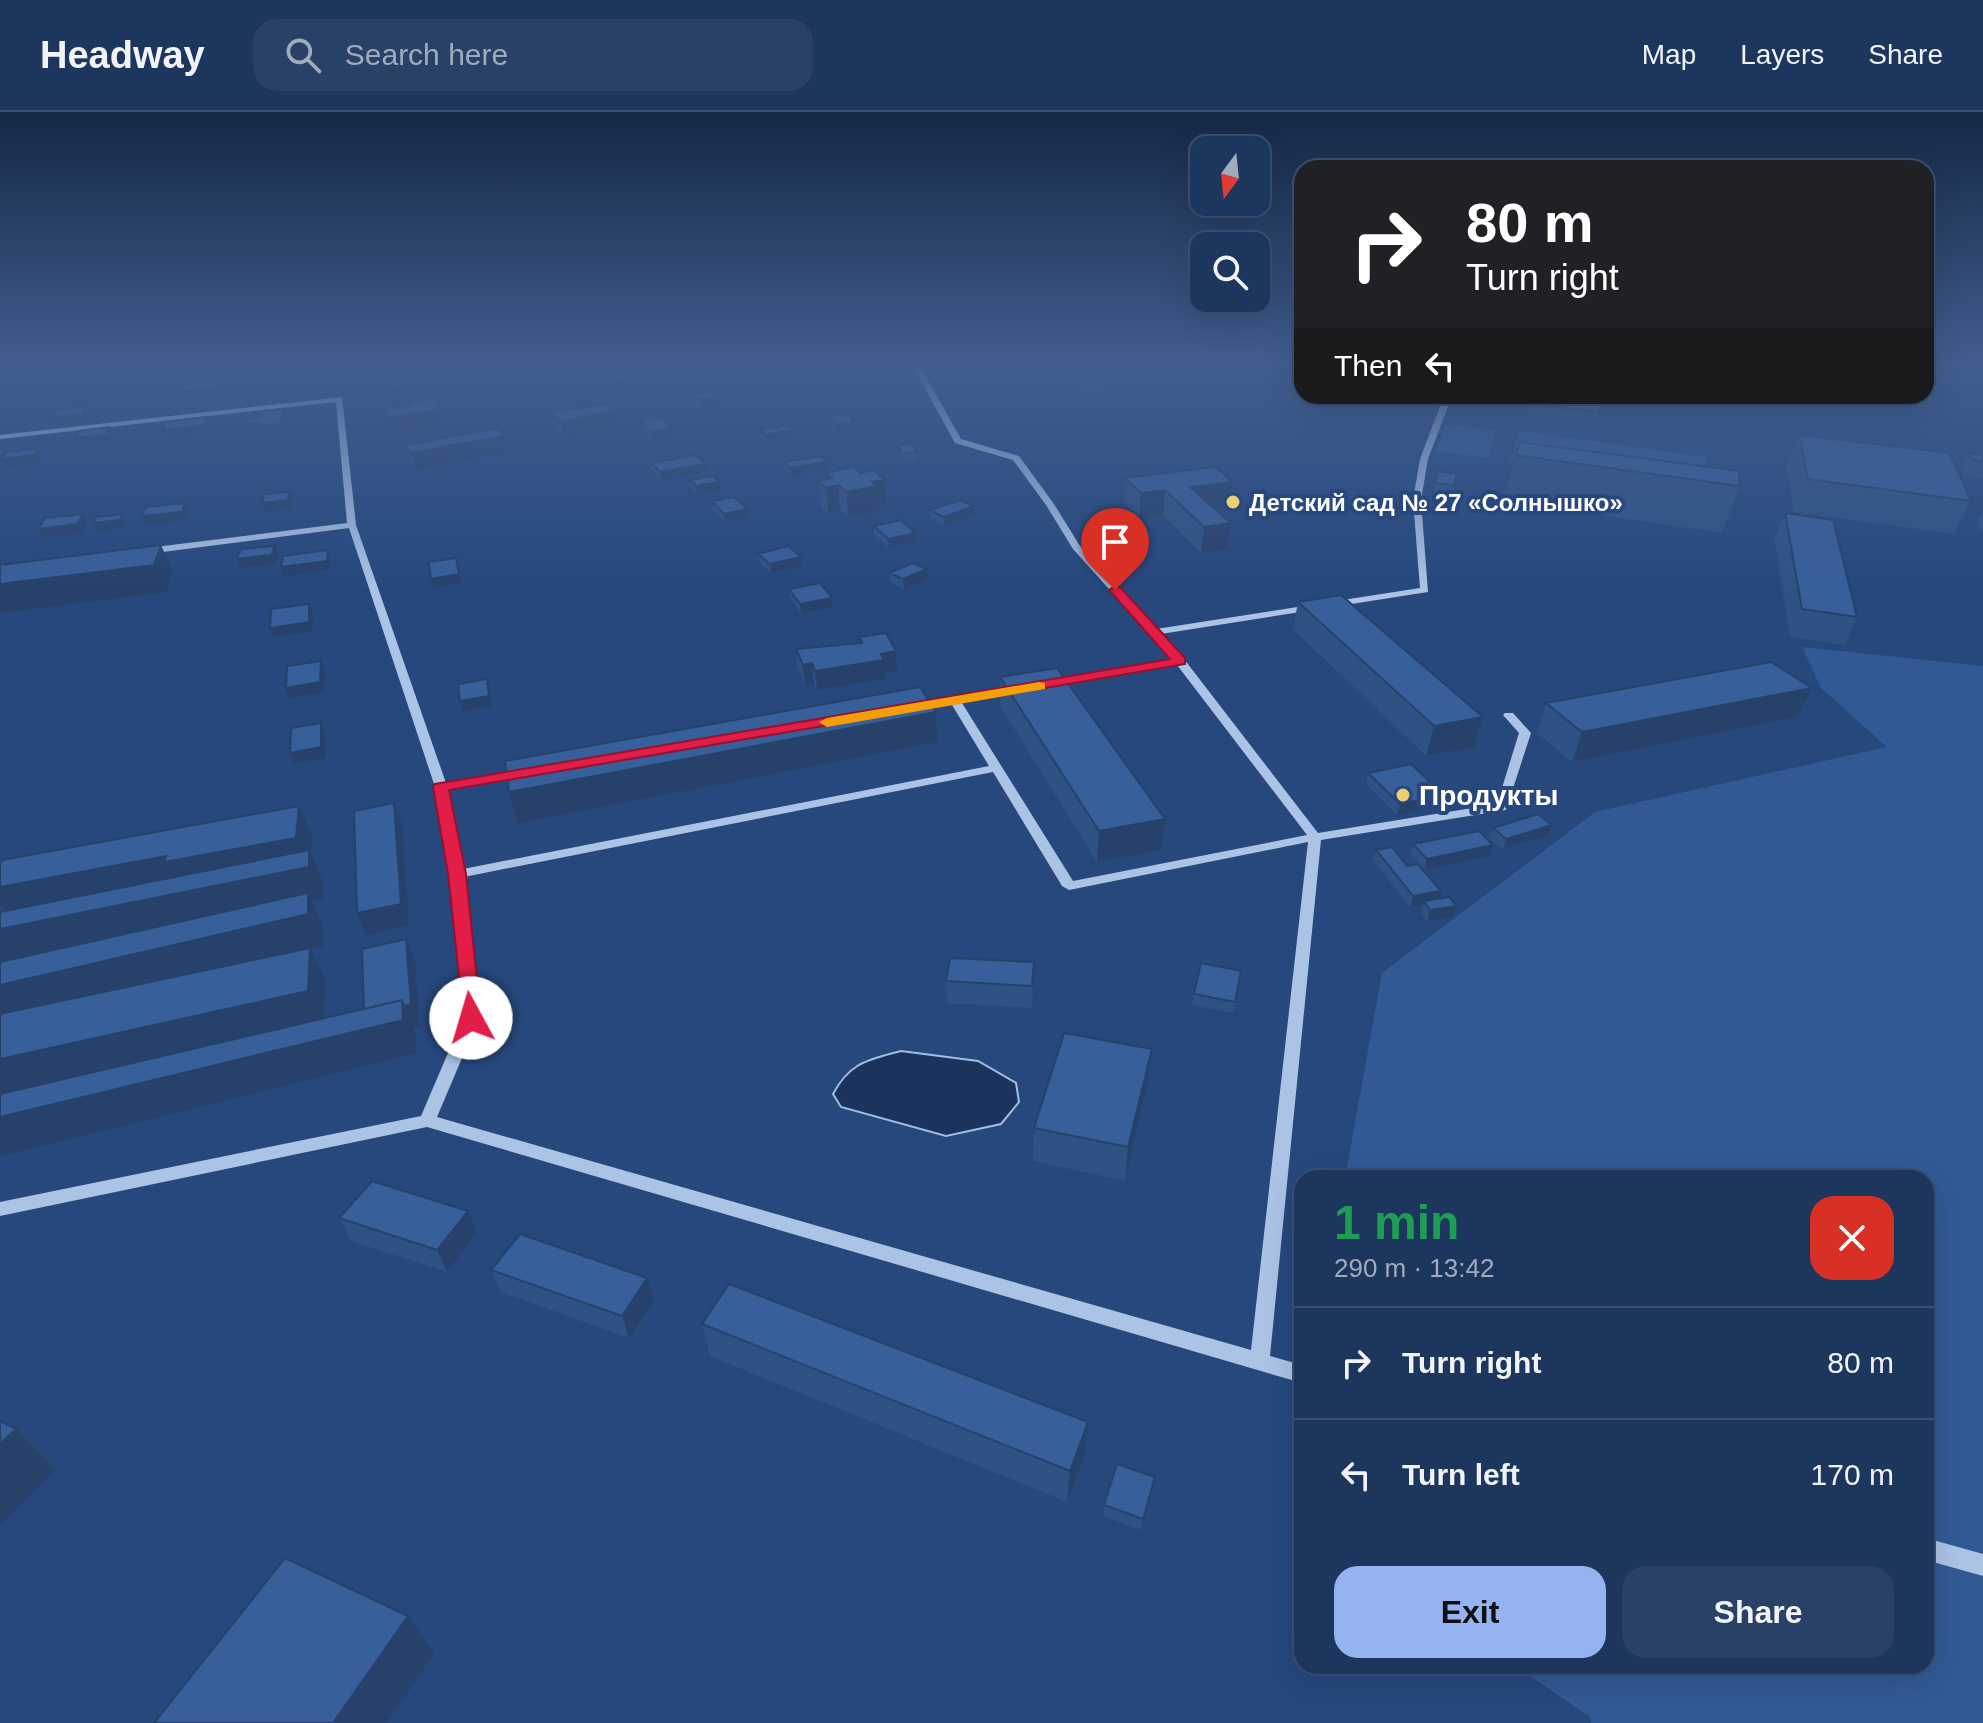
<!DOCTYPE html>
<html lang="en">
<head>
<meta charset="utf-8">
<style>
	body { margin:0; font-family:Helvetica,sans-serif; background:#294167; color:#f1f3f6; height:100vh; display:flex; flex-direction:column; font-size:30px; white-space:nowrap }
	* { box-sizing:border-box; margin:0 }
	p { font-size:26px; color:#a0abbc }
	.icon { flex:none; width:44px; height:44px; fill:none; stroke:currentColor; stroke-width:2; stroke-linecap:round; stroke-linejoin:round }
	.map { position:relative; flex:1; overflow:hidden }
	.panel { position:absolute; left:1294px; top:1058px; width:640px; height:504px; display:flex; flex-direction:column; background:#1c365e; border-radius:24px; box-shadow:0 8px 32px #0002,0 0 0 2px #3a5073 }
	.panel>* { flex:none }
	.banner { position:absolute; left:1294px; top:48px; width:640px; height:244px; border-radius:24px; box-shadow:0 8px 32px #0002,0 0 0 2px #3a5073; background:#202124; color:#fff; overflow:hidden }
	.needle { width:52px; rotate:195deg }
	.controls { position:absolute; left:1190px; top:24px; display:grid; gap:16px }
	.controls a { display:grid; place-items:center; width:80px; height:80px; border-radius:16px; background:#1c365e; box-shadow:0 8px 32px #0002,0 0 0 2px #3a5073; font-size:40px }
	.pin { position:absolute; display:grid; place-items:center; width:68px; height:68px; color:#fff; margin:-82px -34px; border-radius:50% 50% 50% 0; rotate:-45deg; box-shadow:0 0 8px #0007 }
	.pin .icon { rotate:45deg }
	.me { position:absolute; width:88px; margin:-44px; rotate:354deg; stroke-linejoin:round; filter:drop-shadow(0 0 6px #0008) }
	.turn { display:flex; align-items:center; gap:28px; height:168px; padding:0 40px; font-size:36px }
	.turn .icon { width:104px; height:104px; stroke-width:2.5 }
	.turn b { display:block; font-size:56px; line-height:68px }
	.then { display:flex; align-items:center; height:76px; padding:0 40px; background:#0003; gap:16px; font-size:30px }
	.round { display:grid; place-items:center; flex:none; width:84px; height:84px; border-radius:24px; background:#294167 }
	.overview { display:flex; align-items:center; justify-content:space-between; height:136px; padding:0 40px }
	h1 { font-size:48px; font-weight:700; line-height:60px; color:#1e9e55 }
	.primary-button { display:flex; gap:16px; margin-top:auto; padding:16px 40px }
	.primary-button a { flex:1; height:92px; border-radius:24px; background:#95b2f1; color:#111; font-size:32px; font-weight:700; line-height:92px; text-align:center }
	.primary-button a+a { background:#294167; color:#f1f3f6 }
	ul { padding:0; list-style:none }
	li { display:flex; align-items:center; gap:24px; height:112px; padding:0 40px; border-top:2px solid #3a5073 }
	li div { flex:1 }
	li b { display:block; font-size:30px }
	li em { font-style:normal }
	header { display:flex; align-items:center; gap:48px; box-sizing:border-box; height:112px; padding:0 40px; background:#1c365e; border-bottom:2px solid #3a5073 }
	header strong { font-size:38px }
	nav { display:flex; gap:44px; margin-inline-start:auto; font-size:28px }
	.search { width:560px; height:72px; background:#294167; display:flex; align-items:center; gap:20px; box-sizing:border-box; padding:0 28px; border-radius:24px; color:#a0abbc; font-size:30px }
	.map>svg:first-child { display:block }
	.green { fill:#315a94 }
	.water { fill:#1b345d; stroke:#a0bde5; stroke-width:2 }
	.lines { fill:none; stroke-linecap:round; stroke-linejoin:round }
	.minor { fill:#abc3e5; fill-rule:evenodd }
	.wall { fill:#2f5284 }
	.shaded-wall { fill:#26426b }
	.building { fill:#375f99; stroke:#26426b; stroke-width:2 }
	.route { fill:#e11d48; stroke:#92132f; stroke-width:2 }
	.slow { fill:#f59e0b }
	.poi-dot { fill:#edce71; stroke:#26487d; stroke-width:3 }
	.labels { text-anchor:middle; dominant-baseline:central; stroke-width:8; stroke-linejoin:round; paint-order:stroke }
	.far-poi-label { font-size:24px; font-weight:bold; fill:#fff; stroke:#26487d; text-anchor:start }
	.poi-label { font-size:28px; font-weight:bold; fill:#fff; stroke:#26487d; text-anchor:start }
</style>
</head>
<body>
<header>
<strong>Headway</strong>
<div class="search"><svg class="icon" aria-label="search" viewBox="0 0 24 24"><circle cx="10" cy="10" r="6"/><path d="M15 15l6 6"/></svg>Search here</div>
<nav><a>Map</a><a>Layers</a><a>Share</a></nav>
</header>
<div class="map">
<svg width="1983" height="1611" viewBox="0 0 1983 1611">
	<rect width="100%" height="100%" fill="#26487d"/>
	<path class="green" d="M1446,312L1496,318L1488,346L1436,339Z
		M1521,319L1705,345L1703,376L1510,348Z
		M1802,535L1983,554V1611H1591L1590,1605L1515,1554H1926V1066H1345L1382,861L1595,700L1887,635L1821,576Z"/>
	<path class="water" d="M901,939L978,949L1016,971L1019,990L1001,1012L946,1024L841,995L833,982C850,950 868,948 901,939Z"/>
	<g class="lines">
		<path class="minor" d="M911,251H918L961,327L1019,344L1054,392L1080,434L1156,517L1420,476L1413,388L1420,347L1444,284H1452L1428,347L1421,388L1428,480L1161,522L1184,547L1318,721L1497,692L1519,621L1503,603L1505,601H1513L1531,621L1506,698L1321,728L1270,1244L1302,1253V1271L427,1015L0,1104V1090L421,1004L463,906L450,762L435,675L349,416L147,442L142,439L147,436L347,411L336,290L0,327V323L342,285L356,413L446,671L525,657L531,661L525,665L448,678L463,757L989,654L952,593L912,599L906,596L912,593L1018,575L1024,578L1022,580L962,591L1073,769L1307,723L1177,553L1046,574L1045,572L1050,569L1172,547L1073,437L1046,393L1013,348L955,331ZM993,660L1062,774L1069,778L1308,730L1251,1238L437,1005L479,906L464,765Z
			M1926,1426L1983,1442V1464L1926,1448Z"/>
	</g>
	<path class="wall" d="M1162,251H1202L1196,259L1161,255Z
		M812,254L832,258V265L818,267L812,261Z
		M720,267L750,276L725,280L721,274Z
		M1105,267V275L1101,278L1078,276V268Z
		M693,282L720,293L700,296L694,290Z
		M1529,284H1599V300L1596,308L1526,300Z
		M614,299L617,315L563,325L554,317L551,301Z
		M829,304L854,318L836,320L829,312Z
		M641,309L672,325L651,328L643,317Z
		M760,318L795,326L765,331L761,326Z
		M1799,323L1971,389L1954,422L1794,400L1786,354Z
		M505,324L509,340L416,358L410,349L405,333Z
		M899,333L917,340V348L903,349L900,341Z
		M1968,341L1983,343V366L1963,364L1960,358Z
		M1515,343L1740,374L1722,421L1503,389Z
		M784,350H827L828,358L790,364L785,358Z
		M651,351L706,360L661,369L653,359Z
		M1438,359L1457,362L1452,382L1433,379Z
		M825,361H860L885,368L887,393L879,394V399L848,406L840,398L828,401L821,394L818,369L826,367Z
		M1125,366L1230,395L1214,397L1227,437L1201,441L1163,403L1139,406L1124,391Z
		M690,368L719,370L720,379L697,383L691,376Z
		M712,389L747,397L748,406L725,410L713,398Z
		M974,394V403L944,413L931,407L930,398Z
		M1983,398V418L1979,417L1978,408Z
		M1785,401L1857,505L1844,533L1790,525L1774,427Z
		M874,414L915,421V430L888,436L874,422Z
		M758,442L801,445L802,454L771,461L759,450Z
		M927,457L928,466L904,477L890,470L889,461Z
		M789,477L832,486L833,495L801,501L790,486Z
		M1298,490L1483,605L1474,635L1426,644L1293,517Z
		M859,525L896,539L897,559L885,561V567L817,578L814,571L805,572L798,556L796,537L859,531Z
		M1000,565L1161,738L1097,750L1000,594Z
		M1812,576L1798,605L1572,650L1537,621L1546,591Z
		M1368,661L1444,683L1441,694L1397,703L1366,672Z
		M1493,716L1548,723L1503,737L1489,727Z
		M1413,732L1490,744L1424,758L1410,743Z
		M1376,738L1407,754L1439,787L1457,794L1453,805L1427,809L1421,800L1423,793L1410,795L1373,748Z
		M1034,850L1032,896L947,891L946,869Z
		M1241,859L1233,901L1192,893L1194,882Z
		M1152,937L1148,970L1125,1069L1033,1049L1034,1016Z
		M339,1106L477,1121L447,1160L351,1129Z
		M491,1158L647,1166L654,1188L629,1226L501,1180Z
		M702,1212L1088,1310L1085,1342L1067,1390L710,1244Z
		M1153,1376L1141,1418L1103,1404L1104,1393Z"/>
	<path class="shaded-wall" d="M231,251L232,254L229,259L205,261L202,254Z
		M511,251H535L536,256L505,259L504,252Z
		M705,251H731V253L706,256Z
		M1197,251H1202L1196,259Z
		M832,258V265L818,267V260Z
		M138,266L141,274L138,279L104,282L101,274Z
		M1105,267V275L1101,278L1102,271Z
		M630,268L631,276L614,278L613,270Z
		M222,269L224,277L220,284L181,287L178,279Z
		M749,269L750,276L725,280L724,272Z
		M405,273L407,281L390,283L388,276Z
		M719,285L720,293L700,296L699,288Z
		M85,295L88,303L85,310L55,313L51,306Z
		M285,297L287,304L282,320L259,322L258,319L247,320L244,312Z
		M439,298L443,314L394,321L389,305Z
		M614,299L617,315L563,325L560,310Z
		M207,305L210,313L207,321L167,326L163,318Z
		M854,310V318L836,320V312Z
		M109,315L113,323L110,331L79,334L76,326Z
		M671,317L672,325L651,328L650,320Z
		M794,318L795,326L765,331V323Z
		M505,324L509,340L416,358L411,341Z
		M37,337L41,345L37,352L6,355L2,347Z
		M827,350L828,358L790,364L789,356Z
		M705,352L706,360L661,369L660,360Z
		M885,368L887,393L879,394V399L848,406L847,380L872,370Z
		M719,370L720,379L697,383L696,374Z
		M1233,370L1230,395L1188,400L1190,375Z
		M838,373L840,398L828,401L826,376Z
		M1165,378L1163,403L1139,406L1141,381Z
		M290,380L293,388L290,397L265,400L262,391Z
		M185,391L189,399L185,409L145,413L142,404Z
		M974,394V403L944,413V405Z
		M747,397L748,406L725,410L724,402Z
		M83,402L87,410L82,421L44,425L39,417Z
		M123,402L127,411L123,416L97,419L93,411Z
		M1231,411L1227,437L1201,441L1204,415Z
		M915,421V430L888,436V427Z
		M161,433L173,460L166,480L0,501V472Z
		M275,434L278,443L275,452L240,456L237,447Z
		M328,438L331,447L330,458L284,464L281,455Z
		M801,445L802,454L771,461L770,452Z
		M456,446L462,471L434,476L431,467Z
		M927,457L928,466L904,477L903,467Z
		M832,486L833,495L801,501L800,492Z
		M309,492L313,501L312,519L274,525L270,516Z
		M896,539L897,559L885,561V567L817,578L815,559L881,542Z
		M321,549L325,558L324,580L289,586L286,576Z
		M812,551L814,571L805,572L803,553Z
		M487,567L492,594L463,599L460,589Z
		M1812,576L1798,605L1572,650L1582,620Z
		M936,600L937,630L518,711L509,680Z
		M1483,605L1474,635L1426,644L1434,614Z
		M321,611L325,621V646L294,651L290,641Z
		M1444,683L1441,694L1397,703L1400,692Z
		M394,691L402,712L409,813L366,823L357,801Z
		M299,694L312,725L311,742L323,770V787L312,789L322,813L323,834L311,837L325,868L324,912L0,986V817L12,808L3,794L0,795V771Z
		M1165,707L1161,738L1097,750L1099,719Z
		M1552,713L1548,723L1503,737L1506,727Z
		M1493,733L1490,744L1424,758L1427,747Z
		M1441,779L1438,790L1424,789L1423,793L1410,795L1413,784Z
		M1457,794L1453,805L1427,809L1430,798Z
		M406,827L415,849L420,914L413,916L415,921L417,941L0,1044V1005L370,916Z
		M1152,937L1148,970L1125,1069L1128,1035Z
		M468,1099L477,1121L447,1160L437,1138Z
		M647,1166L654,1188L629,1226L622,1204Z
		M1088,1310L1085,1342L1067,1390L1070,1359Z
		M16,1317L56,1358L0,1414V1332Z
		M1155,1365L1153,1376L1141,1418L1143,1407Z
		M408,1504L434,1541L387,1611H333Z"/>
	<path class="building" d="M204,251H227L202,254Z
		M826,252L832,258L818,260L812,254Z
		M626,263L630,268L613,270L610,265Z
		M402,264L405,273L388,276L386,266Z
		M744,264L749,269L724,272L720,267Z
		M1082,265L1105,267L1102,271L1078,268Z
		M138,266L135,271L101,274L104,269Z
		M222,269L217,277L178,279L183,272Z
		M712,279L719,285L699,288L693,282Z
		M1529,284H1599V300L1528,292Z
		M433,286L439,298L389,305L386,297L410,294L409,290Z
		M605,292L614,299L560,310L551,301Z
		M85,295L82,302L51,306L55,298Z
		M285,297L279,312L256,314L258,311L244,312L247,307L260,306L263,299Z
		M847,302L854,310L836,312L829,304Z
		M207,305L204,313L163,318L166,310Z
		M662,306L671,317L650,320L641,309Z
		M789,313L794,318L765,323L760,318Z
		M109,315L106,323L76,326L79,319Z
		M498,316L505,324L411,341L405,333Z
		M1799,323L1950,341L1971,389L1808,367Z
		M1520,330L1739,359L1740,374L1515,343Z
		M913,332L917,340L902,341L899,333Z
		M37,337L33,343L2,347L7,340Z
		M1968,341L1983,343V349L1971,347Z
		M696,343L705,352L660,360L651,351Z
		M822,344L827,350L789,356L784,350Z
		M853,355L860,361L874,358L885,368L872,370L877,374L847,380L838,373L826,376L818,369L832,366L825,361Z
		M1215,355L1233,370L1190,375L1231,411L1204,415L1165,378L1141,381L1125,366Z
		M1438,359L1457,362L1454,373L1435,371Z
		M713,364L719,370L696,374L690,368Z
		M290,380L287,388L262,391L264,382Z
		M734,385L747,397L724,402L712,389Z
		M961,388L974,394L944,405L930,398Z
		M185,391L182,400L142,404L146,395Z
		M1785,401L1833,408L1857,505L1802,497Z
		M83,402L77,412L39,417L45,406Z
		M123,402L119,408L93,411L96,405Z
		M901,408L915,421L888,427L874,414Z
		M161,433L154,453L0,472V453Z
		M275,434L271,443L237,447L241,437Z
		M788,434L801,445L770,452L758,442Z
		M328,438L327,449L281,455L283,444Z
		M456,446L459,462L431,467L429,450Z
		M913,451L927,457L903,467L889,461Z
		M820,471L832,486L800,492L789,477Z
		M1341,483L1483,605L1434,614L1298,490Z
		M309,492V510L270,516L271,497Z
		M886,521L896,539L881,542L884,548L815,559L812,551L803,553L796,537L862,531L859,525Z
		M321,549L320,570L286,576L287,554Z
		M1771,550L1812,576L1582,620L1546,591Z
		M1057,556L1165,707L1099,719L1000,565Z
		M487,567L489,584L460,589L458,572Z
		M920,575L936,600L509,680L505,649Z
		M321,611V635L290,641L291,616Z
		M1411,652L1444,683L1400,692L1368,661Z
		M394,691L401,792L357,801L354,699Z
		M299,694L296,726L164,750L166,744L0,775V753L2,748Z
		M1538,702L1552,713L1506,727L1493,716Z
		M1479,719L1493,733L1427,747L1413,732Z
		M1392,735L1407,754L1418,752L1441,779L1413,784L1376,738Z
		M309,738V755L0,817V800Z
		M308,781V802L0,873V850Z
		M1449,785L1457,794L1430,798L1424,789Z
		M406,827L411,892L404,894L402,888L364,897L362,837Z
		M310,836L308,879L0,947V902Z
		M950,846L1034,850L1032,874L946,869Z
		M1201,851L1241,859L1235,890L1194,882Z
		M402,888L403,908L0,1005V982Z
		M1064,921L1152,937L1128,1035L1034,1016Z
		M372,1069L468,1099L437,1138L339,1106Z
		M520,1122L647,1166L622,1204L491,1158Z
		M729,1172L1088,1310L1070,1359L702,1212Z
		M0,1309L16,1317L0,1332Z
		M1117,1352L1155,1365L1143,1407L1104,1393Z
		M285,1446L408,1504L333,1611H154Z"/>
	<linearGradient id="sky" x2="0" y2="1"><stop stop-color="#152845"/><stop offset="0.53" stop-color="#415e8f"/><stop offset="1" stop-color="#415e8f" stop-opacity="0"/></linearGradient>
	<rect width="1983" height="477" fill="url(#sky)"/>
	<path class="route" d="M1115,474L1120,475L1185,546V552L449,678L466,762L481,906L471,913L464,911L448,762L433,675L435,672L1170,547L1111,480L1109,478Z"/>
	<path class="slow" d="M1039,570L1045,571V577L827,615L819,610L827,606Z"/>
	<g class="poi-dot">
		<circle cx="1233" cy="390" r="8"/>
		<circle cx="1403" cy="683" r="8"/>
	</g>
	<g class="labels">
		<g class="far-poi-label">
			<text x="1249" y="390">Детский сад № 27 «Солнышко»</text>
		</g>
		<g class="poi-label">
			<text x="1419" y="683">Продукты</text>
		</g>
	</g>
</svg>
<div class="controls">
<a><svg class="needle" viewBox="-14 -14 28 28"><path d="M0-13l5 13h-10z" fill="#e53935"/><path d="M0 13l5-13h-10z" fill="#a0abbc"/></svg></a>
<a><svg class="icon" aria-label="search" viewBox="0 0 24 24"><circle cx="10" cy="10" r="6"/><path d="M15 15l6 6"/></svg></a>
</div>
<div class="pin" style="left:1115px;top:478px;background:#d93025"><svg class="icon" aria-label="arrive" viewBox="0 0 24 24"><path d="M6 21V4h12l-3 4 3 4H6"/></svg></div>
<svg class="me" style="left:471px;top:906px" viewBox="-20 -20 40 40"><circle r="19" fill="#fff"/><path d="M0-13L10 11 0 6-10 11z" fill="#e11d48"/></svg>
<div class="banner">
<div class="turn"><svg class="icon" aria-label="right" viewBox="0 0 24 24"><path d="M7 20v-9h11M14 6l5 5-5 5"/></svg><div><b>80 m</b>Turn right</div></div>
<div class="then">Then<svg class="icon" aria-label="left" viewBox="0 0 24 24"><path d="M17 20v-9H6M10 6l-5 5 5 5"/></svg></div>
</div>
<section class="panel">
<div class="overview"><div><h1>1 min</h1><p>290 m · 13:42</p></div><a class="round" style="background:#d93025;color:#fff"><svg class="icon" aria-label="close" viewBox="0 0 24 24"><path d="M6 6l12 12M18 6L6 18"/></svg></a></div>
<ul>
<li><svg class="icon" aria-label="right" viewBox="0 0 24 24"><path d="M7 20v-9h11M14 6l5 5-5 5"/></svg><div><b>Turn right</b></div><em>80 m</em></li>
<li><svg class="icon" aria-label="left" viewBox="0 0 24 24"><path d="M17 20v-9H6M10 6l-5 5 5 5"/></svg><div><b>Turn left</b></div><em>170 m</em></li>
</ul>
<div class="primary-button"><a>Exit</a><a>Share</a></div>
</section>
</div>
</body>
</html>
